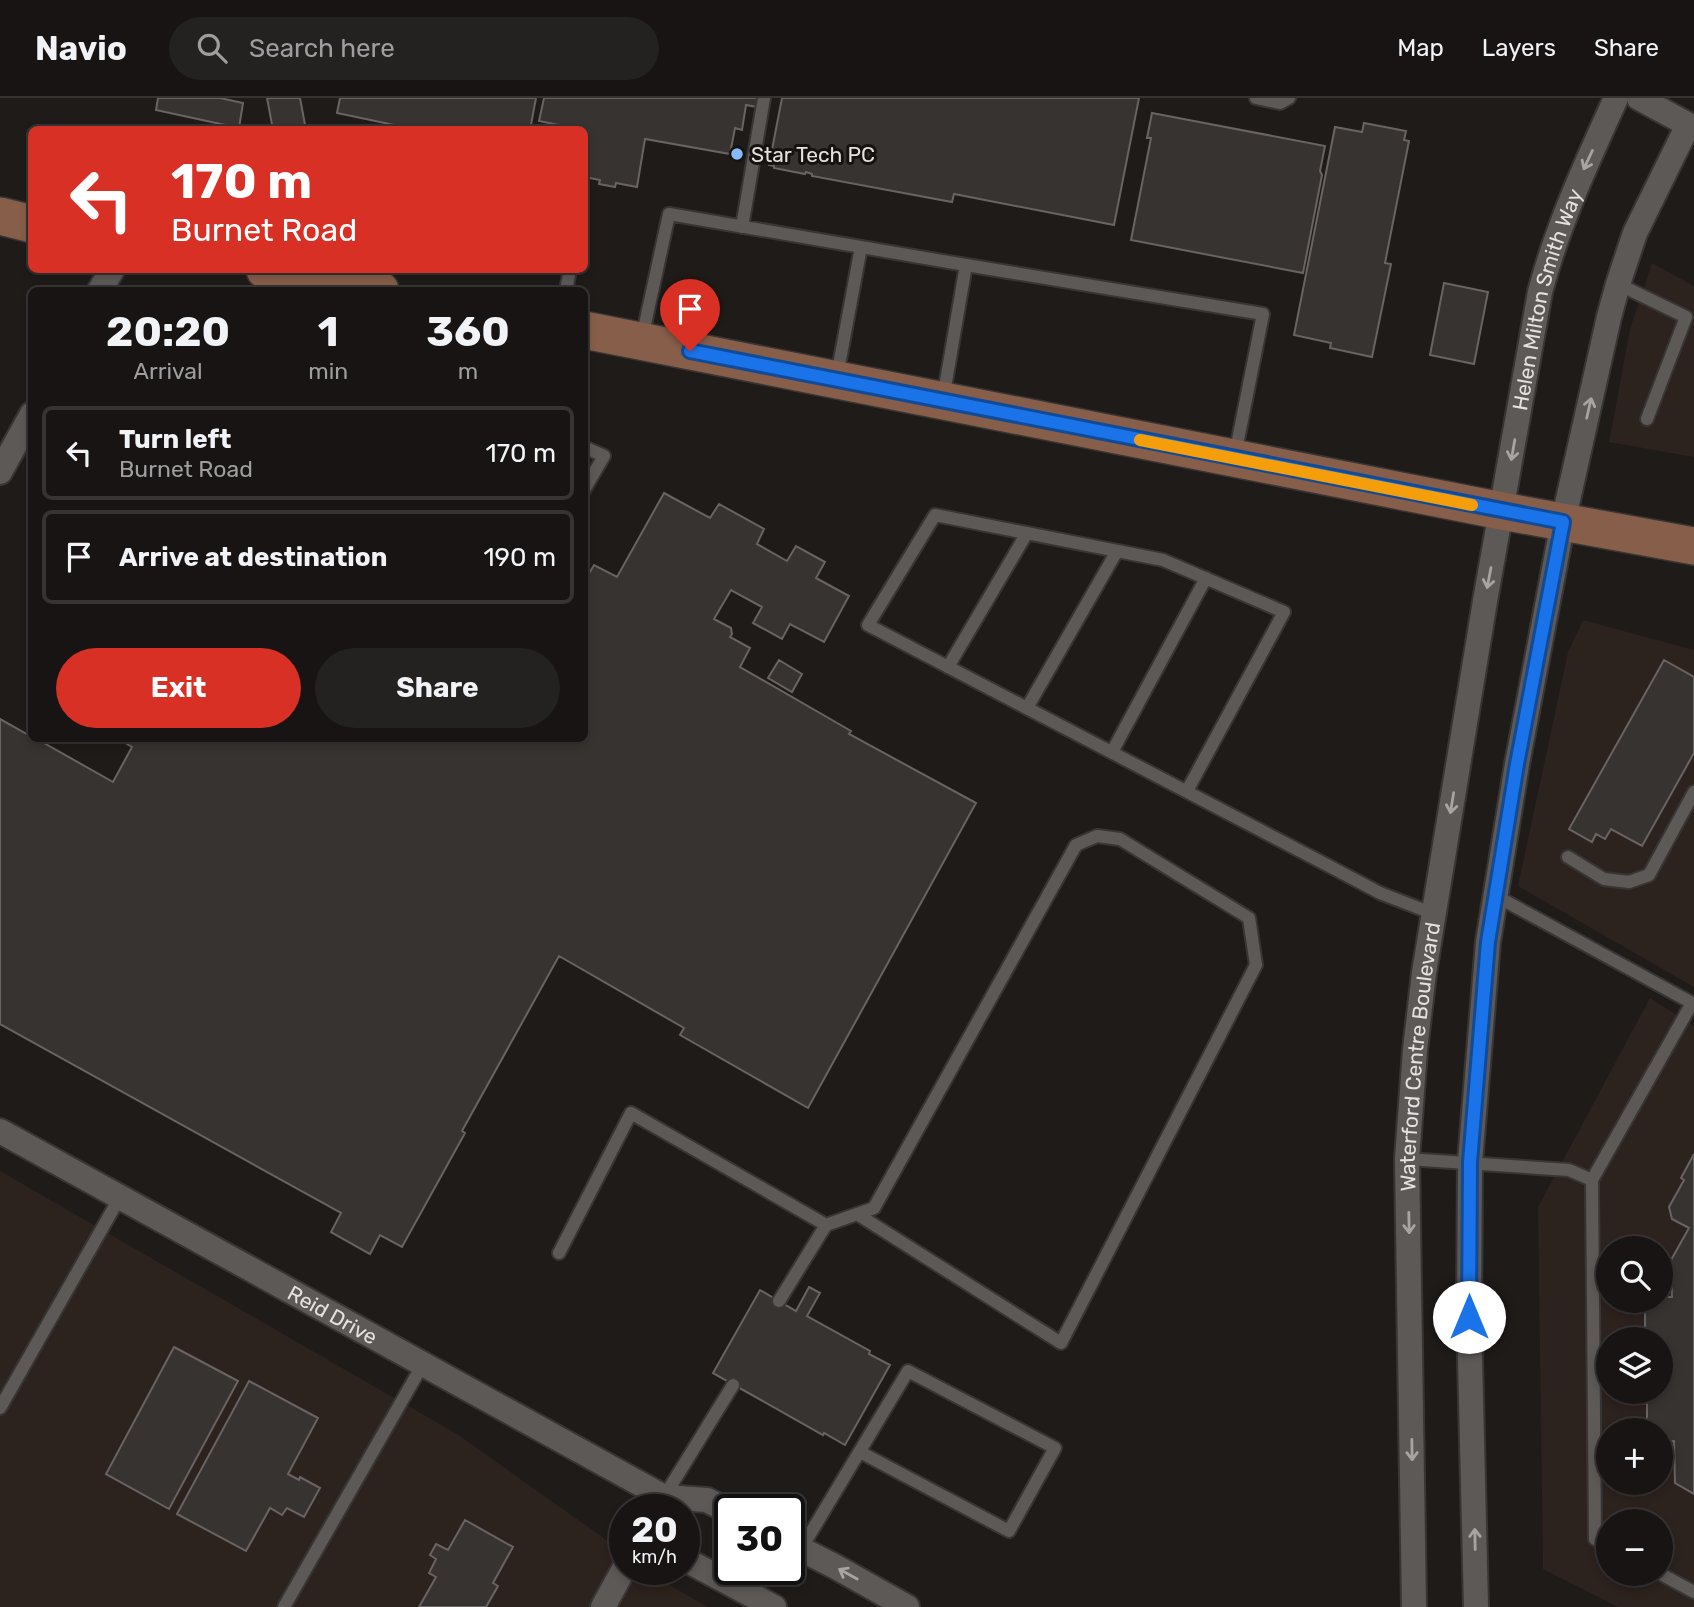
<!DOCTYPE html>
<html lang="en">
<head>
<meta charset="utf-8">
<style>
	body { margin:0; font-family:Rubik,sans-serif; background:#242121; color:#f1f3f6; height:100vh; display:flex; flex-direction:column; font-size:26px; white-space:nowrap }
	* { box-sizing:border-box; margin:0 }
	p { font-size:23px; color:#9e9ea0 }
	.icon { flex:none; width:38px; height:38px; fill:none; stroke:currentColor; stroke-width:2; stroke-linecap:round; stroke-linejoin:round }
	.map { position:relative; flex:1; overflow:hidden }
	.side { position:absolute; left:28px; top:189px; width:560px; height:455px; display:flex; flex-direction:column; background:#171413; border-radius:10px; box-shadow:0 4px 10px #0003,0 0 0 2px #363333 }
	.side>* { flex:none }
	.guide { position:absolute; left:28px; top:28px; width:560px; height:147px; border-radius:10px; box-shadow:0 4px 10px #0003,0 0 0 2px #363333; background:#d93025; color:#fff; overflow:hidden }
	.controls { position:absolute; left:1596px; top:1138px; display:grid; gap:14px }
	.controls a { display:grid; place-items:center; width:77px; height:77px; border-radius:50%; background:#171413; box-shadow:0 4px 10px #0003,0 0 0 2px #363333; font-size:35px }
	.speed { position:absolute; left:609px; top:1396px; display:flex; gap:14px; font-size:35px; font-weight:700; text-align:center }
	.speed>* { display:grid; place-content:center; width:91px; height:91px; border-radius:50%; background:#171413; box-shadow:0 4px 10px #0003,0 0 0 2px #363333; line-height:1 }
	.speed small { font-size:18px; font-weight:400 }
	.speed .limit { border:4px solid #111; border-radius:10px; background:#fff; color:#111 }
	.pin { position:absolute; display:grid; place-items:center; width:60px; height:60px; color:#fff; margin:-72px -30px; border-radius:50% 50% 50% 0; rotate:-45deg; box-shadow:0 0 7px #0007 }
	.pin .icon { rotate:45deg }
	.me { position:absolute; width:77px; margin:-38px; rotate:0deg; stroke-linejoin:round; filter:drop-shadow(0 0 5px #0008) }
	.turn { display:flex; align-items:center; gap:24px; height:147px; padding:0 28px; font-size:32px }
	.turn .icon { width:91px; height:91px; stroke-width:2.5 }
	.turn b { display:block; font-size:49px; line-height:60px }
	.eta { display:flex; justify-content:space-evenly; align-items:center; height:119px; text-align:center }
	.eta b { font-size:42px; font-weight:700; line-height:49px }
	.primary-button { display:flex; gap:14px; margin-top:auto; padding:14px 28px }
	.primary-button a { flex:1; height:80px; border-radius:42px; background:#d93025; color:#fff; font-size:28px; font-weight:700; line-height:80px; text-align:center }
	.primary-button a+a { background:#242121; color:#f1f3f6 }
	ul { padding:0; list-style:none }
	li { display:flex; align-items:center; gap:21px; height:94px; margin:0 14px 10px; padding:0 14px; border:4px solid #363333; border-radius:10px }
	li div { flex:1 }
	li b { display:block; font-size:26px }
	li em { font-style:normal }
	header { display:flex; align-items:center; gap:42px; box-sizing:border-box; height:98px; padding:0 35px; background:#171413; border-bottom:2px solid #363333 }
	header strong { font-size:33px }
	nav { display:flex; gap:38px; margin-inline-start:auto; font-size:24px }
	.search { width:490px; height:63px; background:#242121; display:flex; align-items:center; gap:18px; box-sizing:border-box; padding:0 24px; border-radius:38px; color:#9e9ea0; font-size:26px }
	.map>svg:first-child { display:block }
	.built { fill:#2c221e; fill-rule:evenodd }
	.building { fill:#373331; stroke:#696463; stroke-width:2 }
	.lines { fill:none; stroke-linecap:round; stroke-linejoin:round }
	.service-casing { stroke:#383635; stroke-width:16 }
	.minor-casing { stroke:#383635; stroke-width:28 }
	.secondary-casing { stroke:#383635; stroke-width:40 }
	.service { stroke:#5d5957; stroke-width:12 }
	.minor { stroke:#5d5957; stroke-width:24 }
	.secondary { stroke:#865e4a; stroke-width:37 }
	.oneway { stroke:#a7a4a2 }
	.route-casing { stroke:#114b97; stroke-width:18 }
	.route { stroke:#1a73e8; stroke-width:12 }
	.slow { stroke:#f59e0b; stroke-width:12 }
	.poi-dot { fill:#85bbfb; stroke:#151210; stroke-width:2.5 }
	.labels { text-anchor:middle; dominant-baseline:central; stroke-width:6; stroke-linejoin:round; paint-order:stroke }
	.poi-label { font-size:21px; fill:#e4e1e0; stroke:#151210; text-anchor:start }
	.street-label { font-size:21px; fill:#e4e1e0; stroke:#151210 }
</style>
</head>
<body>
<header>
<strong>Navio</strong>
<div class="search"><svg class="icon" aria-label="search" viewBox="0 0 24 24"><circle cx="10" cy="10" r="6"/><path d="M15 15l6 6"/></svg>Search here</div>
<nav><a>Map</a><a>Layers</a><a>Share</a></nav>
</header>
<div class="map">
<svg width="1694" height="1509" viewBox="0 0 1694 1509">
	<rect width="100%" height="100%" fill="#1f1b19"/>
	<path class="built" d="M1652,165L1694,188V359L1609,344L1630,231Z
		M1583,522L1694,552V889L1518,788L1568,554Z
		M1650,900L1694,928V1509H1618L1543,1471L1538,1109ZM1608,1150H1661V1202H1608ZM1608,1241H1661V1293H1608ZM1608,1332H1661V1384H1608ZM1608,1423H1661V1475H1608Z
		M0,1073L457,1336L625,1455V1472H649L676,1491L708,1509H0Z"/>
	<path class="building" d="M158,0H220L243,5L239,30L156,12Z
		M267,0H300L306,32H273Z
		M340,0H536L530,32H418L337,15Z
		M544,0H759L757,9L746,7L742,32L735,30L730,56L645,41L637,89L616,85L615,89L599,86L600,82L584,79V54L588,33L539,23Z
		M782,0H1139L1114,127L954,96L952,104L812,78V76L806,74L805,76L774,70V68L769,67Z
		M1152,15L1325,48L1320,73L1322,77L1303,175L1131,142L1151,40H1147Z
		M1364,25L1406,33L1404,42L1409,43L1385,165L1391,166L1372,259L1330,250L1331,245L1294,237L1335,29L1362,34Z
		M1444,185L1488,194L1474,266L1430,257Z
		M664,395L710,420L719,406L764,431L757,446L787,463L796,448L825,464L816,480L849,498L824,544L790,526L782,541L753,525L762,509L731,492L714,521L731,530L732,536L730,539L750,550L740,569L851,633L849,636L976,705L808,1010L680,937L684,930L559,858L462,1033L465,1035L402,1149L380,1137L370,1156L331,1134L341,1115L0,926V621L32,639V640H35L113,684L132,649L117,640H584V484L594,467L617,479Z
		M779,562L802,576L792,594L768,580Z
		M1664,562L1694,579V655L1642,748L1611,731L1605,741L1596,736L1592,744L1569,731Z
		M1694,1056V1396L1675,1385L1674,1343L1661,1344V1332H1647V1305L1643,1306V1293H1661V1241H1642V1239H1645V1208L1651,1202H1661V1199H1672L1671,1162L1689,1130L1672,1121L1669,1109L1684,1082L1681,1080Z
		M809,1189L820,1195L807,1218L870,1253L869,1256L890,1267L845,1347L824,1335L823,1337L713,1275L760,1192L796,1213Z
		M174,1249L238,1283L169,1411L106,1376Z
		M249,1283L318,1320L288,1376L299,1382L300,1379L320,1390L304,1419L287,1410L282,1417L270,1410L246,1453L177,1416Z
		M465,1422L513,1449L493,1485L498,1488L486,1509H419L436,1479L429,1475L436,1461L430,1457L436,1446L448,1452Z"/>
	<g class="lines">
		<defs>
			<path id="service" d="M1256,0L1280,5L1289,0
				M742,129L764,0
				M1618,186L1686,219L1647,321
				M566,192L570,172
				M642,240L669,116L966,167
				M837,278L861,149
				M943,301L966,167L1263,216L1235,357
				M584,349L604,358L584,392
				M948,569L1027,435
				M1027,610L1117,453
				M1112,654L1206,480
				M1187,693L1284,514L1163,462L935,417L868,527L1329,768L1380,795L1434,816
				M1568,759L1604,781L1629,784L1649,777L1694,694
				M1496,798L1694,906
				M1407,1061L1569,1072L1592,1082L1595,1441L1608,1448
				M1592,1082L1692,905
				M559,1155L631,1015L826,1127
				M779,1203L826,1127L874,1110L1076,747L1097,738L1120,741L1249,820L1256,867L1061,1245L857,1116
				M0,1310L120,1099
				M664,1399L733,1287
				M801,1451L908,1273L1055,1350L1009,1433L860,1354
				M1659,1475L1694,1494
				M284,1509L423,1266"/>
			<g id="minor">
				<path d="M1639,0L1694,30"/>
				<path d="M100,192L112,172"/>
				<path d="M0,374L32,316"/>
				<path id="s1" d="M0,1033L664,1399L707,1402L730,1414"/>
				<path d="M789,1445L836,1469L907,1509"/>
				<path d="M684,1461L774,1509"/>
				<path d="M603,1509L625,1469"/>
				<path id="s2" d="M1414,1509L1407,1061L1415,952L1424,875L1485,503L1540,194C1558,126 1587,64 1616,0"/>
				<path d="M1476,1509L1469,1219L1470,1064L1488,844L1517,666L1563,424L1609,219L1618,186L1635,135L1688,27"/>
			</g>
			<path id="secondary" d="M0,118L32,126
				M265,172L380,192
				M584,232L1502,413L1694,448"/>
		</defs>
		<use href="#service" class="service-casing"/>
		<use href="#minor" class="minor-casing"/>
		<use href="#secondary" class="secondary-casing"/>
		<use href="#service" class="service"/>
		<use href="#minor" class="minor"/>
		<use href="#secondary" class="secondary"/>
	</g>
	<defs><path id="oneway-shaft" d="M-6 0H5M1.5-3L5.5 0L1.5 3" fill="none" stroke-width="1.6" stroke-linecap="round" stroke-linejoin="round" transform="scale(1.75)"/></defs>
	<g class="oneway">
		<use href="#oneway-shaft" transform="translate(1588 62) rotate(115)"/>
		<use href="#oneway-shaft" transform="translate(1589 310) rotate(-77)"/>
		<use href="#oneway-shaft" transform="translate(1513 352) rotate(100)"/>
		<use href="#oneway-shaft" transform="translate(1489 480) rotate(101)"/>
		<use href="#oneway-shaft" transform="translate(1452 705) rotate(99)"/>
		<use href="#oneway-shaft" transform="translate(1409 1125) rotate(89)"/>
		<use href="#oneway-shaft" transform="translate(1412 1352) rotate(89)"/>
		<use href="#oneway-shaft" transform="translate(1475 1441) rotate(-91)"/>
		<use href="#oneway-shaft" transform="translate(848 1476) rotate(-151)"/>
	</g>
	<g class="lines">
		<defs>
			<path id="route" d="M690,253L1563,424L1517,666L1488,844L1470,1064L1469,1219"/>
		</defs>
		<use href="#route" class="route-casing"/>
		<use href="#route" class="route"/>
		<path class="slow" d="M1140,342L1472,407"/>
	</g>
	<circle class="poi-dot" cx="737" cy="56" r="7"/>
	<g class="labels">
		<g class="poi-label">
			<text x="751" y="56">Star Tech PC</text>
		</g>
		<g class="street-label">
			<text stroke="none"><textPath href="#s2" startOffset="1320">Helen Milton Smith Way</textPath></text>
			<text stroke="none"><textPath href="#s2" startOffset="551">Waterford Centre Boulevard</textPath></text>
			<text stroke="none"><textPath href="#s1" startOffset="380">Reid Drive</textPath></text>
		</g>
	</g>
</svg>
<div class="controls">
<a><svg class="icon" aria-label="search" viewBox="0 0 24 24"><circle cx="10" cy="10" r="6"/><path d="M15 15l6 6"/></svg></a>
<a><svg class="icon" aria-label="layers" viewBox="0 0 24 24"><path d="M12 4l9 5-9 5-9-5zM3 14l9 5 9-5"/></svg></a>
<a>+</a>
<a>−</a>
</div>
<div class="speed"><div>20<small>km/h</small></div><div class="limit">30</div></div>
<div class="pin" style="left:690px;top:253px;background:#d93025"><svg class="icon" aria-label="arrive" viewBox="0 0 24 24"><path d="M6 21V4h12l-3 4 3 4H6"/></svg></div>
<svg class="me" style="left:1469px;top:1219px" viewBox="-20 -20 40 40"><circle r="19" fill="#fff"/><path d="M0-13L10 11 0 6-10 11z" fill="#1a73e8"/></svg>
<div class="guide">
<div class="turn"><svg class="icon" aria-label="left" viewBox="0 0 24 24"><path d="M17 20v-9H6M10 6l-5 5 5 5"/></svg><div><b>170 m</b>Burnet Road</div></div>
</div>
<section class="side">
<div class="eta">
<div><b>20:20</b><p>Arrival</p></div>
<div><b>1</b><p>min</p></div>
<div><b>360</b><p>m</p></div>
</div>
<ul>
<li><svg class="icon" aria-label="left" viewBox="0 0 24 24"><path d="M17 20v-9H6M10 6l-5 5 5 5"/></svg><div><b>Turn left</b><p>Burnet Road</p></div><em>170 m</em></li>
<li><svg class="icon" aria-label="arrive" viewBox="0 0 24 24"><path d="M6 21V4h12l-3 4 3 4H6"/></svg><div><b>Arrive at destination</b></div><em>190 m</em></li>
</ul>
<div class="primary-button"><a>Exit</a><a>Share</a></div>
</section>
</div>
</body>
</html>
